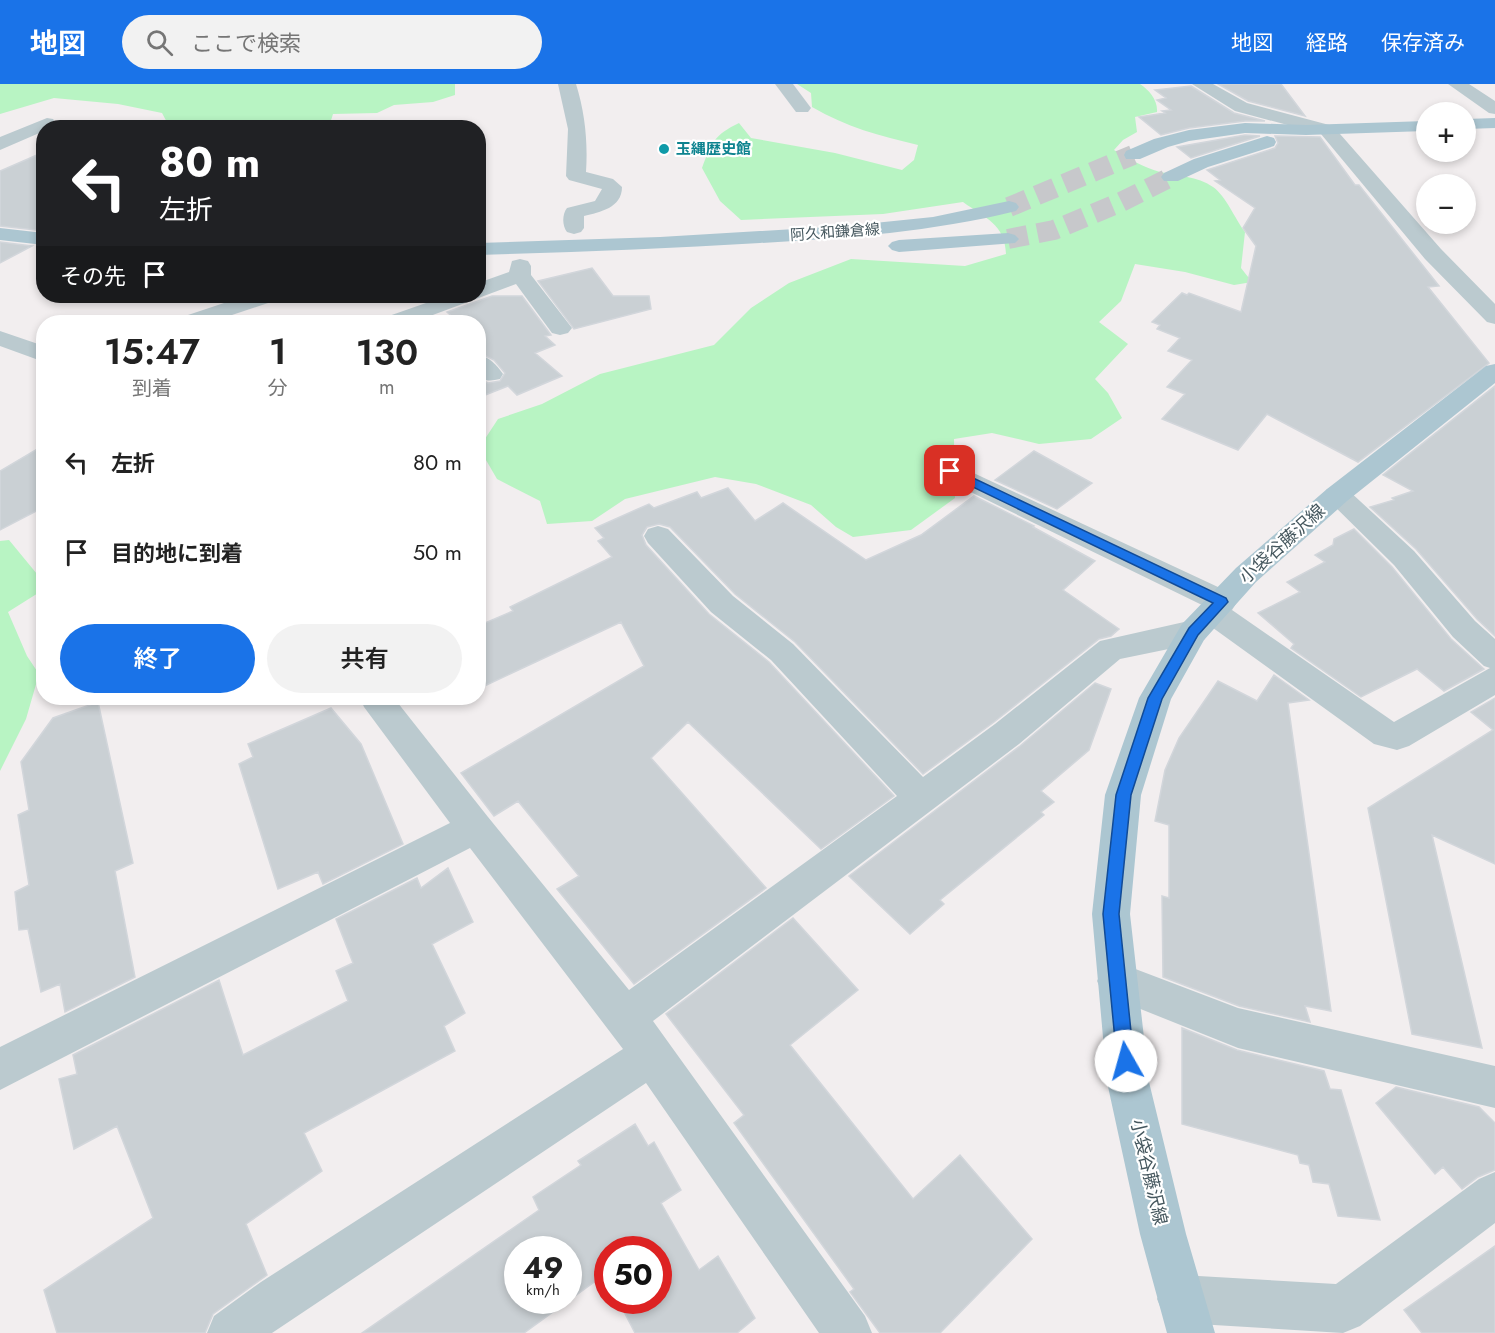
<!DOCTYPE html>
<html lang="ja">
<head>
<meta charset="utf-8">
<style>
	body { margin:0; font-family:Jost,"Noto Sans JP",sans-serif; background:#f2f2f2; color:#222; height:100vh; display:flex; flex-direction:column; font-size:22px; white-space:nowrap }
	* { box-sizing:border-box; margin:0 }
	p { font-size:20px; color:#767676 }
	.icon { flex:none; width:33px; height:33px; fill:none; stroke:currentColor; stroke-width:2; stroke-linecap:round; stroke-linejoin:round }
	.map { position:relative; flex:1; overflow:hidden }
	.details { position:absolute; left:36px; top:231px; width:450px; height:390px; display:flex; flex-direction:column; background:#fff; border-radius:24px; box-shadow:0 3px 9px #0003 }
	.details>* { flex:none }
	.guide { position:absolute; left:36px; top:36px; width:450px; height:183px; border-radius:24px; box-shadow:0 3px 9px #0003; background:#202124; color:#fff; overflow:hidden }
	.buttons { position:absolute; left:1416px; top:18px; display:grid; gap:12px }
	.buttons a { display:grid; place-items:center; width:60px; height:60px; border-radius:50%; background:#fff; box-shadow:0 3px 9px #0003; font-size:30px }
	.speed { position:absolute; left:504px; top:1152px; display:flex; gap:12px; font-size:30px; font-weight:700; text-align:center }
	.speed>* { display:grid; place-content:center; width:78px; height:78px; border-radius:50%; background:#fff; box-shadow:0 3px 9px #0003; line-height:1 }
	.speed small { font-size:15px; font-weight:400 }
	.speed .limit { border:9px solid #d22; background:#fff; color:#111 }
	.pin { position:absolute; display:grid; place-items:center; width:51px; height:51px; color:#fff; margin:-26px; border-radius:12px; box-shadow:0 3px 9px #0006 }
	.me { position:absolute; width:66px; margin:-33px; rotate:353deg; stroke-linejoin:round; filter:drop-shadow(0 0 4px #0008) }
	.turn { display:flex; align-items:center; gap:21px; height:126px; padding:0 24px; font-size:27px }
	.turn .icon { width:78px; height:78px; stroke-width:2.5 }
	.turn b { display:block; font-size:42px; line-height:51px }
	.then { display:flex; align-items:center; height:57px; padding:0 24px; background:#0003; gap:12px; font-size:22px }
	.eta { display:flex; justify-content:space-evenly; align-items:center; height:102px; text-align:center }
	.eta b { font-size:36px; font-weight:600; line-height:42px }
	.button { display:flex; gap:12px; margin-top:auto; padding:12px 24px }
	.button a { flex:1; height:69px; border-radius:36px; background:#1a73e8; color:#fff; font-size:24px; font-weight:600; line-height:69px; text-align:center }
	.button a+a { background:#f2f2f2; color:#222 }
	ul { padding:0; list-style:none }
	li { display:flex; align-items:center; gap:18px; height:90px; padding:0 24px }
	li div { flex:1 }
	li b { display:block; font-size:22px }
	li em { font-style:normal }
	header { display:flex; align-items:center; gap:36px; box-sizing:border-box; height:84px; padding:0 30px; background:#1a73e8; color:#fff }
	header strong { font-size:28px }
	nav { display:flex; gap:33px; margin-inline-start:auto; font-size:21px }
	.search { width:420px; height:54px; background:#f2f2f2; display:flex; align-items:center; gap:15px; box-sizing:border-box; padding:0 21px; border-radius:33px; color:#767676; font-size:22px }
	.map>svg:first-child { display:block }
	.green { fill:#b8f4c3 }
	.building { fill:#cad0d4; stroke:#d2d6db; stroke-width:1.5; fill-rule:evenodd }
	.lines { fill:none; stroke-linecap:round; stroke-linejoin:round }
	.major-tunnel { stroke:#c7c8cb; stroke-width:20; stroke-dasharray:20 10; stroke-linecap:butt }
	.minor { fill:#bbcacf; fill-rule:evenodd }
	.major { fill:#acc6d1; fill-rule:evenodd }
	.route { fill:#1a73e8; stroke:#114b97; stroke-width:1.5 }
	.culture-dot { fill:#0f9aa8; stroke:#fff; stroke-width:2 }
	.labels { text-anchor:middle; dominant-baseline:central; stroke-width:4.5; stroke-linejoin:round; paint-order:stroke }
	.far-culture-label { font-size:15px; font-weight:bold; fill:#0d838f; stroke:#fff; text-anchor:start }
	.far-street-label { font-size:15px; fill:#45575e; stroke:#fff }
	.street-label { font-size:18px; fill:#45575e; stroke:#fff }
</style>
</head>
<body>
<header>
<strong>地図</strong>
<div class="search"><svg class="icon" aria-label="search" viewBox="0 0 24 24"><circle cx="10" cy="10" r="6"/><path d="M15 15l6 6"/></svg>ここで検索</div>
<nav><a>地図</a><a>経路</a><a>保存済み</a></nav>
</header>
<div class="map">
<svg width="1495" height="1249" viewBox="0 0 1495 1249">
	<rect width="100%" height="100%" fill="#f2eeef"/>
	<path class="green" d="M0,0H455V11L433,18L394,21L377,29L333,30L329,43L170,44L162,29L118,20L54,14L0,30Z
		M797,0H1140C1149,6 1158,16 1157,28L1135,33L1137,48L1123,56L1114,66C1129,75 1143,83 1160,88C1178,92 1197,92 1213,103C1226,112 1235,135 1245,148L1241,184L1252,198L1234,201L1185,188L1135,180L1121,217L1099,238L1128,260L1095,295L1108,309L1122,334L1091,355L1039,360L992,349L954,355L955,414L911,446L853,453L836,443L811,421L756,400L715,393L625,415L592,437L547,440L540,417L497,395L479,364L498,335L542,320L600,290L714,261L751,224L789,199L851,175L965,182L1006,170C1005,140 985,134 963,118L883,130L741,136L720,117L702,84C712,58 714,51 739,39L751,54L835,69L902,86L914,76L918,61C880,52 846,43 812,23L811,9Z
		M9,456L37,490L43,506L8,528L27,572L39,590L26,635L0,687V457Z"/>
	<path class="building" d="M1218,0H1281L1305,32L1248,17Z
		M1191,2L1234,29L1265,37H1245L1189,44L1161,51L1139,33L1165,29L1162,27L1171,26L1157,16L1166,14L1155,6Z
		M1245,51L1260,52L1191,74L1177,63Z
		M1275,52L1320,53L1355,101H1359L1439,202L1428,203L1489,279L1358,378L1267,330L1238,366L1162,335L1185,310L1167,303L1192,276L1168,267L1180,254L1157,245L1160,241L1152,238L1182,209L1187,211L1189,209L1241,228L1256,162L1243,144L1255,124L1215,97L1220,96L1207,86L1275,64L1278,59Z
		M44,68V147L0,142V87Z
		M0,158L32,162L0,179Z
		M592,184L613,212H649L651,225L574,245L538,197Z
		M492,212H522L551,251L545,252L555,261L535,269L562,292L517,311L508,302L478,314V294L488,299L500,297L505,289L494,276L478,268V238H458L447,228Z
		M1495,302V552L1477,535L1416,465L1370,423L1394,416L1392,414L1413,407L1383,391Z
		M44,361V423L0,446V387Z
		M1034,367L1092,399L1057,425L995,396Z
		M728,404L755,437L783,419L866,476L921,451L974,412L1034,442L1033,443L1095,477L1063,506L1119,545L1111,552L1099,555L994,638L923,690L795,558L735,510L670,443L659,440L647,443L642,451L646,461L709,530L769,578L894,712L821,765L688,638L651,674L766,804L634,900L557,805L579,792L518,717L494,732L461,689L644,582L621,538L478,605V542L513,527L510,523L612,473L598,457L604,454L595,444L649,420L654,424L697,408L701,414Z
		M1354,445L1392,483L1451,555L1484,585L1444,607L1417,585L1361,613L1291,564L1294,560L1258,529L1300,508L1287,498L1325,478L1315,471L1333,461L1334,455Z
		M1274,591L1309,616L1288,619L1331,927L1305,922L1310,938L1239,922L1163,893L1162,812L1169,814V741L1155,737L1165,686L1179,654L1218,597L1257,617Z
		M1095,599L1111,605L1089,666L1041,707L1054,718L1041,728L1044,731L940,816L944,820L910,850L849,792L1020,662Z
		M1495,614V780L1432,751L1482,964L1412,950L1368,724L1493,646L1471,628Z
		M98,618L133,779L115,787L135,893L65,928L60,900L41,908L28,845L19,846L15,808L29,801L18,731L29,726L21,678L53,634Z
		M331,624L361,660L403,760L323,800L318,788L278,805L239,680L253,673L248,660Z
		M448,784L473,838L432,860L465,929L444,942L455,967L304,1049L322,1087L246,1140L267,1191L213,1230L205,1249H57L44,1206L153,1134L117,1042L74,1065L59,995L77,990L73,971L219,896L243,971L348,917L336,887L353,879L336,835L417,794L421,804Z
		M793,834L858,906L790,961L913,1115L960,1071L1032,1155L940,1249H880L850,1208L854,1205L734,1039L744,1031L666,930Z
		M1182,944L1237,966L1324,987L1330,1005L1341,1006L1380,1136L1338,1132L1329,1100L1313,1098L1309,1081L1300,1079L1298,1071L1182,1040Z
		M1396,1003L1479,1023L1495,1039V1086L1478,1093L1462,1105L1443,1083L1435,1090L1376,1019Z
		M635,1040L648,1062L654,1058L681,1106L661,1119L699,1186L718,1172L755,1234L737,1249H635L618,1216H658V1166H608V1197L604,1191L524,1249H362L539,1126L533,1113L581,1081L578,1077ZM518,1166H568V1216H518Z
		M1495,1162V1249H1422L1404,1226Z"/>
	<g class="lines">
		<path class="major-tunnel" d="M1009,123L1133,71
			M1008,155L1054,146L1119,119L1171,93"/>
		<path class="minor" d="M558,0H576C585,29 588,58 586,88L613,95L622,103C622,124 600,128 584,132V144L581,148L574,150L567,148C562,142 562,130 567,124L595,117L602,105L569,96L566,92L568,45Z
			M775,0H793L811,24L808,28H796Z
			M1192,0H1213L1247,19L1333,42L1441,165L1495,220V240L1487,238L1425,175L1321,50L1235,27Z
			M1448,0H1469L1495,17V30L1489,29Z
			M47,34L53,35L56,39L53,43L44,44V47L0,66V53Z
			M520,175L528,177L531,182V191L572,244L568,249L560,251L552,249L516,200L414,238H382L386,233L446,212H478V199L509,188L512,177Z
			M245,212H277L274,217L211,238H178L182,233Z
			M0,247L44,262V278L0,262Z
			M478,270C489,273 497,281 503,290L500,295C491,297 485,298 478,291Z
			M950,378L1233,510L1237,518L1232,526L1394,638L1490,584L1484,582L1453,553L1394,481L1323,411L1327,405L1337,402L1347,405L1414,467L1475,537L1495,555V611L1409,662L1397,666L1374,660L1202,536L1198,528L1202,521L940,393L937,387L940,381Z
			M658,442L668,445L733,512L793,560L923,693L995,640L1100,557L1193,536L1204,540L1209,548L1204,556L1193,560L1120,575L1019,660L653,937L865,1232L872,1249H819L646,999L272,1249H207L214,1232L261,1198L623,965L470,764L0,1006V963L450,739L364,623L360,614H394L488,733L629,906L897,712L771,576L711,528L648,459L644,452L648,445Z
			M1117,878L1238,924L1495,982V1024L1238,964L1103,910L1097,897L1103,884Z
			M1495,1088V1139L1360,1242L1343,1249L1181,1239L1164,1232L1157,1215L1164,1198L1181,1191L1336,1200L1479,1095Z"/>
		<path class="major" d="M1495,34V44L1466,45V35Z
			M1426,37V47L1306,51L1245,49L1189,57L1168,63L1140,75H1126L1124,71L1126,67L1154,55L1189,46L1245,39L1306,41Z
			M1267,52L1274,54L1276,58L1274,62L1208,83L1178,97H1164L1161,93L1164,89L1194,75Z
			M1009,117L1016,119L1019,123L1016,127C932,148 846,154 760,159C666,165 572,168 478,171V159L660,153L845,142L933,133Z
			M0,144L44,149V161L0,156Z
			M1008,149L1015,151L1019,155L1015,159L899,168L892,166L888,162L892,158L899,156Z
			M1495,280V299L1347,417L1256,498L1204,556L1171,615L1141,711L1130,830L1149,998L1186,1150L1215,1249H1167L1140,1150L1107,998L1092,830L1105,711L1139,614L1182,540L1236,484L1327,405L1486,282Z"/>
	</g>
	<path class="route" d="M950,383L1226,514L1228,518L1198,551L1162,615L1131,711L1119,830L1134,977L1132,983L1126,986L1120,983L1117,977L1103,830L1116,711L1148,614L1189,544L1213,519L946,390V384Z"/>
	<circle class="culture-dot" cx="664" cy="65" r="6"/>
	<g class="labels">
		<g class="far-culture-label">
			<text x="676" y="65">玉縄歴史館</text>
		</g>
		<g class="far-street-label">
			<text transform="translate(835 148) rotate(-4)">阿久和鎌倉線</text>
		</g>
		<g class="street-label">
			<text transform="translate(1282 460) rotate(-42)">小袋谷藤沢線</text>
			<text transform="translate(1149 1088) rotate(77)">小袋谷藤沢線</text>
		</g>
	</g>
</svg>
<div class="buttons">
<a>+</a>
<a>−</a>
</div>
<div class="speed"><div>49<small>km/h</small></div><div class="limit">50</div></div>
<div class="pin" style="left:950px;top:387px;background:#d93025"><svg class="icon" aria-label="arrive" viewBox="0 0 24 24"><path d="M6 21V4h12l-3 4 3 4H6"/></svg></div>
<svg class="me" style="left:1126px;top:977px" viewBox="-20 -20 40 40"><circle r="19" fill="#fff"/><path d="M0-13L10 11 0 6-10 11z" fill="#1a73e8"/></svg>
<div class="guide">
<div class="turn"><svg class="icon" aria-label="left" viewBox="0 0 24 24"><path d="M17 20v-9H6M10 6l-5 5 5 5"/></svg><div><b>80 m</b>左折</div></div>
<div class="then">その先<svg class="icon" aria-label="arrive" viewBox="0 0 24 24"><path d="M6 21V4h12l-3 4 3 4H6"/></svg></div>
</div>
<section class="details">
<div class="eta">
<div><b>15:47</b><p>到着</p></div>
<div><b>1</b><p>分</p></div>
<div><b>130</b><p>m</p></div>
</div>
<ul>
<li><svg class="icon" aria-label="left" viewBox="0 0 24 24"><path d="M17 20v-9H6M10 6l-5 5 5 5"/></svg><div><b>左折</b></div><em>80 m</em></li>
<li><svg class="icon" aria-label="arrive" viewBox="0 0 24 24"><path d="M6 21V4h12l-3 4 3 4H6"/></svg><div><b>目的地に到着</b></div><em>50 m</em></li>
</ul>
<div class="button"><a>終了</a><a>共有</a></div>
</section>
</div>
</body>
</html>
